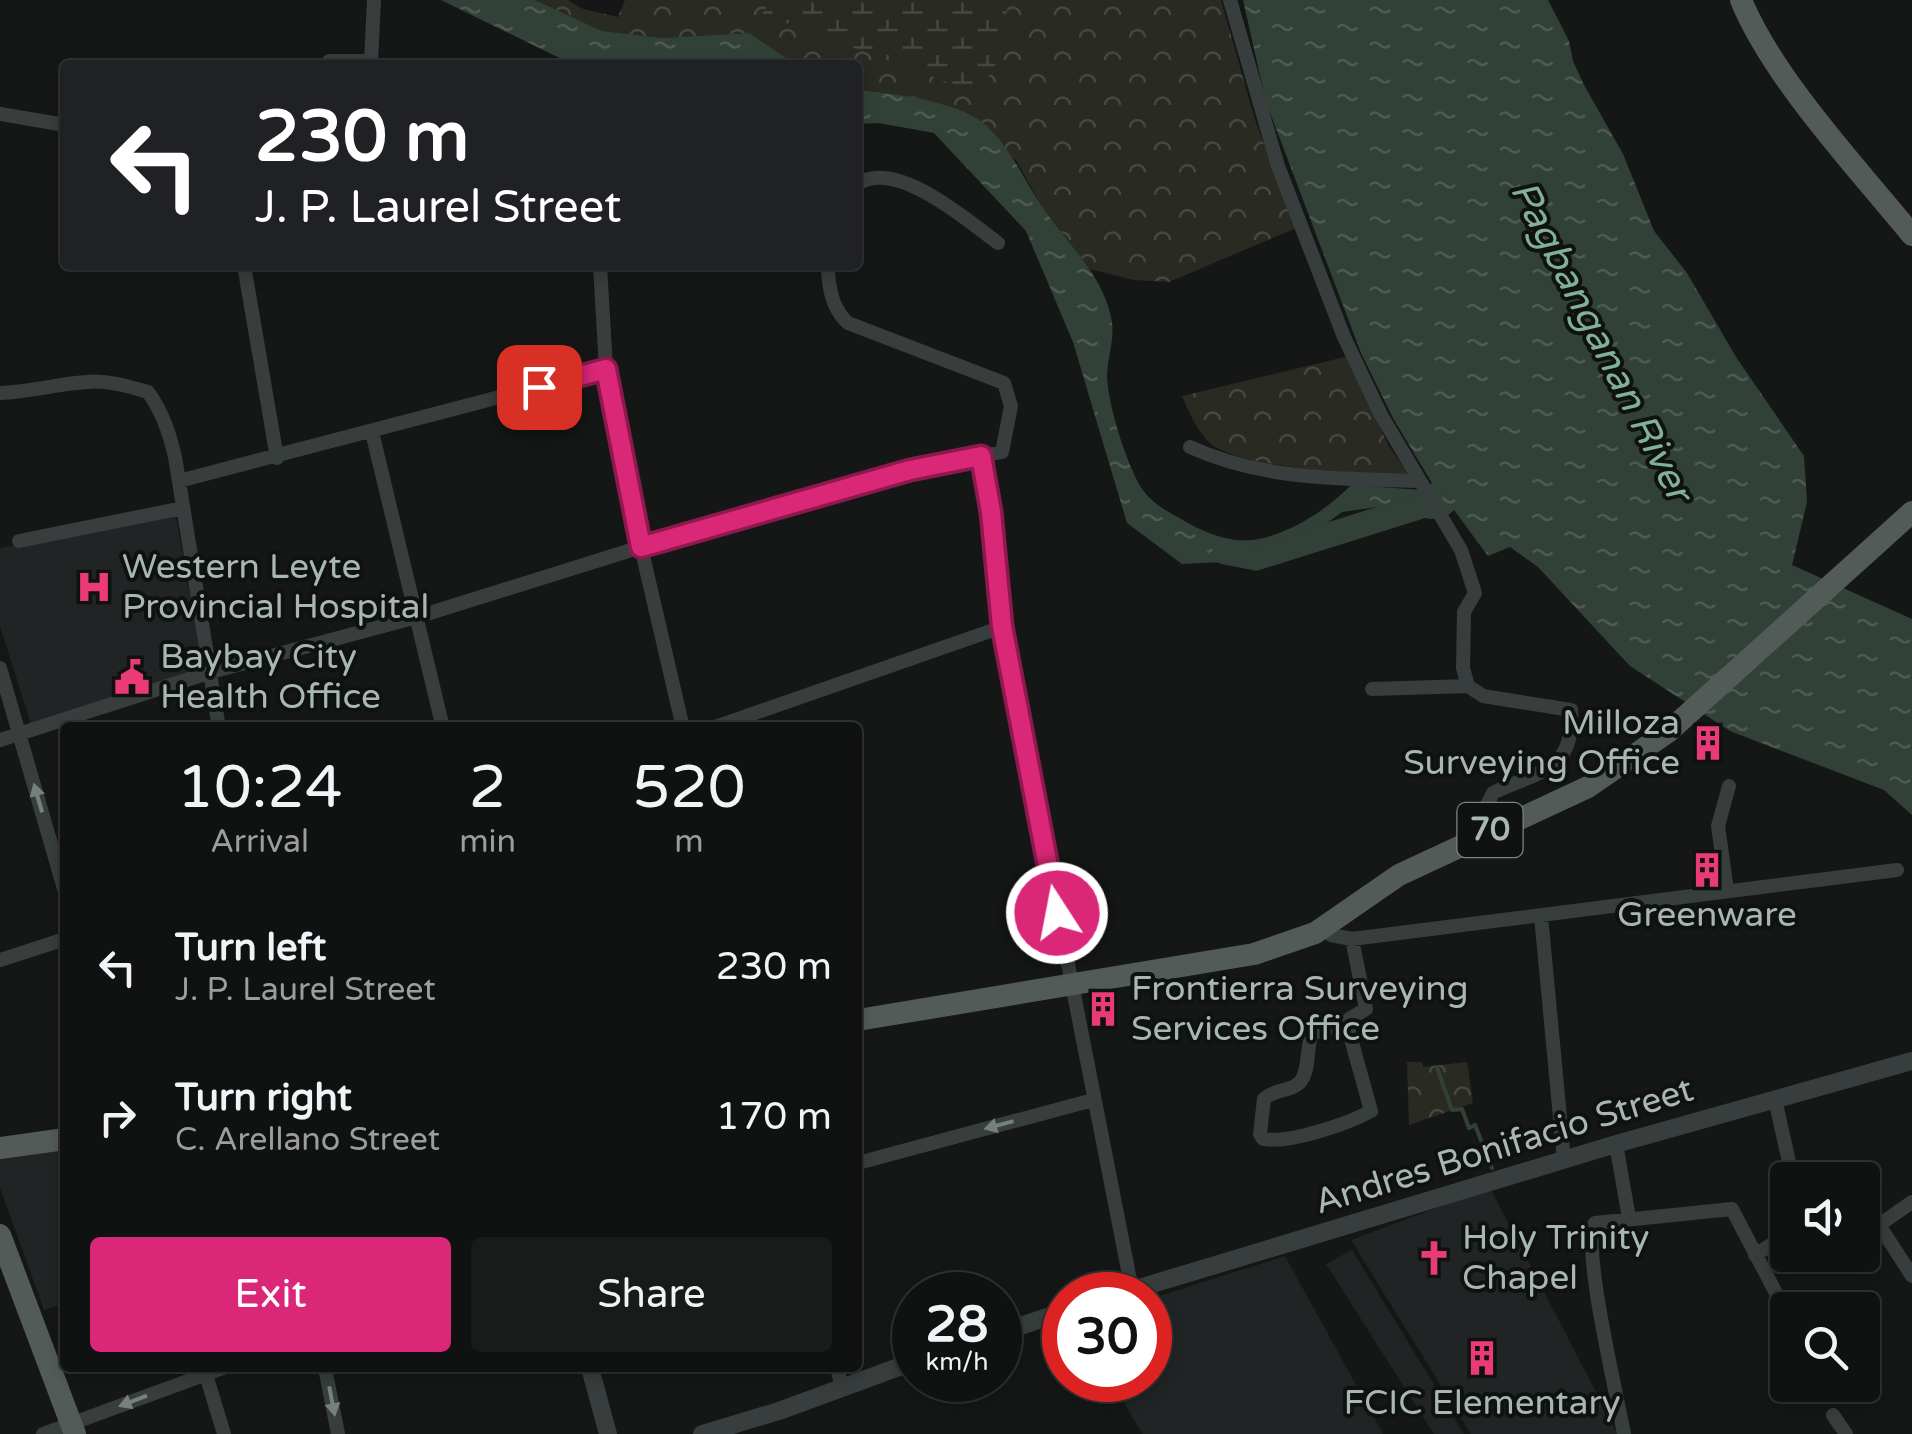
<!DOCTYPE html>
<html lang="en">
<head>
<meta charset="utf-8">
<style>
	body { margin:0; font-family:"Varela Round",sans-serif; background:#191a1a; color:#f1f3f6; height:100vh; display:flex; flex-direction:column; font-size:38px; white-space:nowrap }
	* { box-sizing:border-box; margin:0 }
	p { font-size:32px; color:#9c9d9f }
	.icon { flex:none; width:55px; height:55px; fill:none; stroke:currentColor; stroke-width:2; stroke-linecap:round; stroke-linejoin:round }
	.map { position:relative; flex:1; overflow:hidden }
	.details { position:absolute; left:60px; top:722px; width:802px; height:650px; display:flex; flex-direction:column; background:#101111; border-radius:10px; box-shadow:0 5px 15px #0003,0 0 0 2px #303131 }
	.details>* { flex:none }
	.top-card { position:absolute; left:60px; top:60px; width:802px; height:210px; border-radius:10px; box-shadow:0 5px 15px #0003,0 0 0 2px #303131; background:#202124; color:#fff; overflow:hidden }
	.tools { position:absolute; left:1770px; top:1162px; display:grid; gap:20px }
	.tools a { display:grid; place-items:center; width:110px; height:110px; border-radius:10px; background:#101111; box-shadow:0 5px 15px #0003,0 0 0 2px #303131; font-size:50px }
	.speed { position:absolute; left:892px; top:1272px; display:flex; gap:20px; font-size:50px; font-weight:700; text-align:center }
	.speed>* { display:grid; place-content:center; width:130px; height:130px; border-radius:50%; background:#101111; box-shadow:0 5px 15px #0003,0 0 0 2px #303131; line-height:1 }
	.speed small { font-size:25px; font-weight:400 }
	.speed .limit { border:15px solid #d22; background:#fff; color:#111 }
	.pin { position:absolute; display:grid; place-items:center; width:85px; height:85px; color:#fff; margin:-42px; border-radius:20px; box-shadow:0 5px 15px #0006 }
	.me { position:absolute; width:110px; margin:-55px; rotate:349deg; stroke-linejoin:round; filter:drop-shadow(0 0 8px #0008) }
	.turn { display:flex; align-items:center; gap:35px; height:210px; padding:0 30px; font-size:45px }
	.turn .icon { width:130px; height:130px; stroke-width:2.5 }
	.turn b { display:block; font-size:70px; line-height:85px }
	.eta { display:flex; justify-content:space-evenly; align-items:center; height:170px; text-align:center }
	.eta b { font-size:60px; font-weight:600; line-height:70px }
	.primary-button { display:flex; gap:20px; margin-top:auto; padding:20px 30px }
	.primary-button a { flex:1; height:115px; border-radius:10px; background:#db2777; color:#fff; font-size:40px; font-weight:600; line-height:115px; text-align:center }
	.primary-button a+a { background:#191a1a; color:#f1f3f6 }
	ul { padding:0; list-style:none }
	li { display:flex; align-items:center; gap:30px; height:150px; padding:0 30px }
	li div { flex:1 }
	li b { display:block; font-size:38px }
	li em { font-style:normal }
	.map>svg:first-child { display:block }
	.built { fill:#212424 }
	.forest { fill:url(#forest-crowns) }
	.wetland { fill:url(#wetland-marsh) }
	.water { fill:url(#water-ripples) }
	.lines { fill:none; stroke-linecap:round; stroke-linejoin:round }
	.stream { stroke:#314138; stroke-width:4 }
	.river { stroke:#314138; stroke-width:25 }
	.minor { stroke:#383e3d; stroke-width:14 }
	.tertiary { stroke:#383e3d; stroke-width:18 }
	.primary { stroke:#535b59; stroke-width:22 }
	.oneway { fill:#76817d }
	.route-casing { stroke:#8e194d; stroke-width:25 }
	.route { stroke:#db2777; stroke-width:18 }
	.labels { text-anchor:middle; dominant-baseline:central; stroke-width:8; stroke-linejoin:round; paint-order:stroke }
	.shield { fill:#101212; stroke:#7a8682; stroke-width:2.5 }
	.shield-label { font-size:32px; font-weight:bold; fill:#a8b7b2 }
	.poi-label { font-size:35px; fill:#a8b7b2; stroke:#101212; text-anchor:start }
	.street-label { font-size:35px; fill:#a8b7b2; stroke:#101212 }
	.water-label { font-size:38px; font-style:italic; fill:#80b096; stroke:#101212 }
</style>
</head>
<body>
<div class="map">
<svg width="1912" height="1434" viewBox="0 0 1912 1434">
	<defs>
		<pattern id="forest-crowns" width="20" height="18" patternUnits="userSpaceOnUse" patternTransform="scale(2.5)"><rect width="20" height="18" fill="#292a22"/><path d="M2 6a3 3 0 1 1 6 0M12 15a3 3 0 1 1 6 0" fill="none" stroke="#454740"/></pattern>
		<pattern id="wetland-marsh" width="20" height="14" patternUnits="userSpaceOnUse" patternTransform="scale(2.5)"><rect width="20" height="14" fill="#292a22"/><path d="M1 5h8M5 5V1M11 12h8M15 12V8" fill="none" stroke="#454740"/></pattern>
		<pattern id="water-ripples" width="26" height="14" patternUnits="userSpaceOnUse" patternTransform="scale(2.5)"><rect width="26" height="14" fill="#314138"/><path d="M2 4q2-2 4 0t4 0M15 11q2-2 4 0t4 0" fill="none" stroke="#4c5a52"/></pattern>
	</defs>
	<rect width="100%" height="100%" fill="#151717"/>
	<path class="built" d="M176,516L203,671L31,724L0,626V548Z
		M65,1148V1303L44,1310L0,1188V1157Z
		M1490,1188L1618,1434H1471L1351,1240Z
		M1352,1250L1464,1434H1434L1326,1264Z
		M1285,1256L1383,1434H1143L1125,1405L1115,1380H1150V1299Z"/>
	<path class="forest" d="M535,0H568L583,9L618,17L625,0H772L763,13L994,71L1009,0H1221L1255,120L1296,228L1169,282L1134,280L1090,269L1042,207L1016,160L945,107L890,93L858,90V65H797L749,33L663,38L602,31Z
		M1349,356L1388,445L1410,476C1367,475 1241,469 1210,443C1197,431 1189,412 1182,396Z
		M1407,1062H1422L1423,1067L1467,1062L1473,1103L1409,1125Z"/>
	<path class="wetland" d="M772,0H1009L994,71L972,91L762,14Z"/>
	<path class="water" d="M441,0H535L602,31L663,38L749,33L797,65H574Z
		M1243,0H1548L1569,41L1573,61L1584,85L1623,154L1654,231L1687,273L1736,357L1804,456L1807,502L1792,565L1912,619V815L1884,790L1730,731L1630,666L1538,567L1510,547L1488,556L1454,510L1446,517L1430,519L1377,507L1342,512L1304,540L1246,561L1182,564L1127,523L1073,342L1026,231L934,133L879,123L858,124V90C892,93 954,101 982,122C1010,145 1023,179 1043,208C1067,243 1102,274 1111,317C1116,338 1107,357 1107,377C1109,409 1125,458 1140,486C1149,501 1166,511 1181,519C1201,531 1228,543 1253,540C1288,535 1327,510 1351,485L1422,490L1432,483L1393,418L1361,353L1266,102Z"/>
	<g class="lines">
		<path class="stream" d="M1437,1068L1452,1110L1462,1109L1469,1128L1475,1125L1492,1168"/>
		<path class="river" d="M1225,552L1256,558L1431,503"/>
		<path class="minor" d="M1230,0L1278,166L1344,337L1381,415L1461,550L1475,593L1464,612L1463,668L1468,686L1483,696L1571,710C1575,773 1537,771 1493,793L1481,817L1476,837
			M330,65L329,61H371L374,1
			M0,114L65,125
			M858,184C896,158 967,220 998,243
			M244,265L277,458
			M600,265L606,369L641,547L683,728
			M0,393C29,392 57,384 86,382C107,380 128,386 148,392C163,413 169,432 175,457L219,728
			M372,432L443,728
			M1190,447C1262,480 1342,479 1420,481
			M981,456L991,512L1002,627L1132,1290
			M179,481L606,369
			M19,541L183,508
			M0,668L65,892
			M1372,689L1468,686
			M712,728L1002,627
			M0,740L211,672L417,617L641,547L910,470L1002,452L1011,406L1004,383L848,323C832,309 828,286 828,265
			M1727,890L1718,826L1729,786
			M1541,916L1564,1160
			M1322,929L1331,935L1352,939L1897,870
			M0,960L65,939
			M1348,1028L1371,1111C1348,1124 1288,1144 1263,1139L1260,1134L1264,1099C1274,1089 1293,1091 1300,1082C1310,1071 1306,1047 1312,1034L1327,1028H1348L1349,1019L1366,1009L1352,939
			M1775,1099L1793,1180
			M1616,1144L1629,1218
			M858,1163L1093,1100
			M1912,1202L1879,1225L1912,1276
			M1755,1255L1788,1234
			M204,1368L224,1434
			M325,1368L338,1434
			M837,1368L842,1387
			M1833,1415L1846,1434
			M43,1434L223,1368
			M1624,1434C1618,1399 1581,1246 1595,1223L1732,1209L1788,1316"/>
		<path class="tertiary" d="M1116,1295L1616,1144L1912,1061
			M1000,1333L1065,1311
			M590,1368L608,1434
			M702,1434L779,1411L915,1361"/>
		<path class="primary" d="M1741,0C1773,78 1857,168 1912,235
			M858,1020L1254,954L1315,933L1399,875L1588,787L1668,732L1912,512
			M0,1148L65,1139
			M0,1235L75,1434"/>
	</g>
	<defs><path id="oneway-solid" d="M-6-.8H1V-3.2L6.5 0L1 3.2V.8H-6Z" transform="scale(2.5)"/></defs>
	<g class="oneway">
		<use href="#oneway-solid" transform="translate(38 798) rotate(-106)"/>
		<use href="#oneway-solid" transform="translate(999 1125) rotate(165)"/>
		<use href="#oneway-solid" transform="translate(133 1401) rotate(159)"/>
		<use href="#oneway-solid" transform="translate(332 1401) rotate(79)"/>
	</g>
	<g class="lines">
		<defs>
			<path id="route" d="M539,387L606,369L641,547L910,470L981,456L991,512L1002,626L1057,913"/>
		</defs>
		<use href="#route" class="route-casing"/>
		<use href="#route" class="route"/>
	</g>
	<defs>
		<symbol id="hospital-bare" viewBox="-9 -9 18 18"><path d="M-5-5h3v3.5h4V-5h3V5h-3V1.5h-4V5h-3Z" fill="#ea3a78" stroke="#101212" stroke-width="2.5" paint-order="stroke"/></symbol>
		<symbol id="civic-bare" viewBox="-9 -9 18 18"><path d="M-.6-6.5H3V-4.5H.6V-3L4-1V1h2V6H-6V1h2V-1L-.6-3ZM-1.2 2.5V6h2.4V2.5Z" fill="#ea3a78" stroke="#101212" stroke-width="2.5" paint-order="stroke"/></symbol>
		<symbol id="building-bare" viewBox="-9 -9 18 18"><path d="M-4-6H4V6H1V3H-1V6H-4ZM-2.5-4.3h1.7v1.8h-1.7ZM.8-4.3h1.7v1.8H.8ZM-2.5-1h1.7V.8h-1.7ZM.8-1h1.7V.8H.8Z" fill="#ea3a78" stroke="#101212" stroke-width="2.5" paint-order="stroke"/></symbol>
		<symbol id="church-bare" viewBox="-9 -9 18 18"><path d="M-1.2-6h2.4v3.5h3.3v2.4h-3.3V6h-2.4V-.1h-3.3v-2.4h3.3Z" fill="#ea3a78" stroke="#101212" stroke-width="2.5" paint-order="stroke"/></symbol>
	</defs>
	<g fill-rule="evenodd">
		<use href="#hospital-bare" x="69" y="562" width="50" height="50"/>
		<use href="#civic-bare" x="107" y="652" width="50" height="50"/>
		<use href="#building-bare" x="1683" y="718" width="50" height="50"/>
		<use href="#building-bare" x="1682" y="845" width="50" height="50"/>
		<use href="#building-bare" x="1078" y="984" width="50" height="50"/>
		<use href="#church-bare" x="1409" y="1233" width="50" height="50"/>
		<use href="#building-bare" x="1457" y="1333" width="50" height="50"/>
	</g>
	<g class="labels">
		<rect class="shield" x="1457.5" y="803" width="65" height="54" rx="8"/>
		<g class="shield-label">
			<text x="1490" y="830">70</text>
		</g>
		<g class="poi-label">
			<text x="122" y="567">Western Leyte<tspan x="122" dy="40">Provincial Hospital</tspan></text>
			<text x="160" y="657">Baybay City<tspan x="160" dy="40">Health Office</tspan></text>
			<text x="1680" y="723" text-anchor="end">Milloza<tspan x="1680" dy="40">Surveying Office</tspan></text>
			<text x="1707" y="915" text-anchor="middle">Greenware</text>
			<text x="1131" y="989">Frontierra Surveying<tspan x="1131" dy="40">Services Office</tspan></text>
			<text x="1462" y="1238">Holy Trinity<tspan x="1462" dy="40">Chapel</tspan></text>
			<text x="1482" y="1403" text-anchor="middle">FCIC Elementary</text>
		</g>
		<g class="street-label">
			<text transform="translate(1504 1146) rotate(-17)">Andres Bonifacio Street</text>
		</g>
		<g class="water-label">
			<text transform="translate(1601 341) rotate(63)">Pagbanganan River</text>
		</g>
	</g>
</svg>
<div class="tools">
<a><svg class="icon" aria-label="sound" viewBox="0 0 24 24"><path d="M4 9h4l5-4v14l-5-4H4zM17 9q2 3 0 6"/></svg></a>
<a><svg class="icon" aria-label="search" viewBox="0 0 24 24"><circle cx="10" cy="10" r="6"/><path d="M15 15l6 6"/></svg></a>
</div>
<div class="speed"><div>28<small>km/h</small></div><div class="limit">30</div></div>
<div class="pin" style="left:539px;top:387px;background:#d93025"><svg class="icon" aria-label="arrive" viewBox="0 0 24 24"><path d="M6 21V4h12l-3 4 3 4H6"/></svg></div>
<svg class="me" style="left:1057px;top:913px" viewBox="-20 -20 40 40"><circle r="17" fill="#db2777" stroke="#fff" stroke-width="3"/><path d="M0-11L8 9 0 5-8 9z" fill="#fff"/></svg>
<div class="top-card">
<div class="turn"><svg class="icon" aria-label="left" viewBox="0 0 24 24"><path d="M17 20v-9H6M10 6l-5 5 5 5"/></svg><div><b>230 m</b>J. P. Laurel Street</div></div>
</div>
<section class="details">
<div class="eta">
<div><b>10:24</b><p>Arrival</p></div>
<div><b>2</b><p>min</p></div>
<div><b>520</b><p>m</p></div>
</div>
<ul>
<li><svg class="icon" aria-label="left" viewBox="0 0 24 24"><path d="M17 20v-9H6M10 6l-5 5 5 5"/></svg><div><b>Turn left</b><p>J. P. Laurel Street</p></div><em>230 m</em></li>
<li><svg class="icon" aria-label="right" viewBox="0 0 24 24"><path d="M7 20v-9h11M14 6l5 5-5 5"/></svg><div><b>Turn right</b><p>C. Arellano Street</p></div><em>170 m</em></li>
</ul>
<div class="primary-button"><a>Exit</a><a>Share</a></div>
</section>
</div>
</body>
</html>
